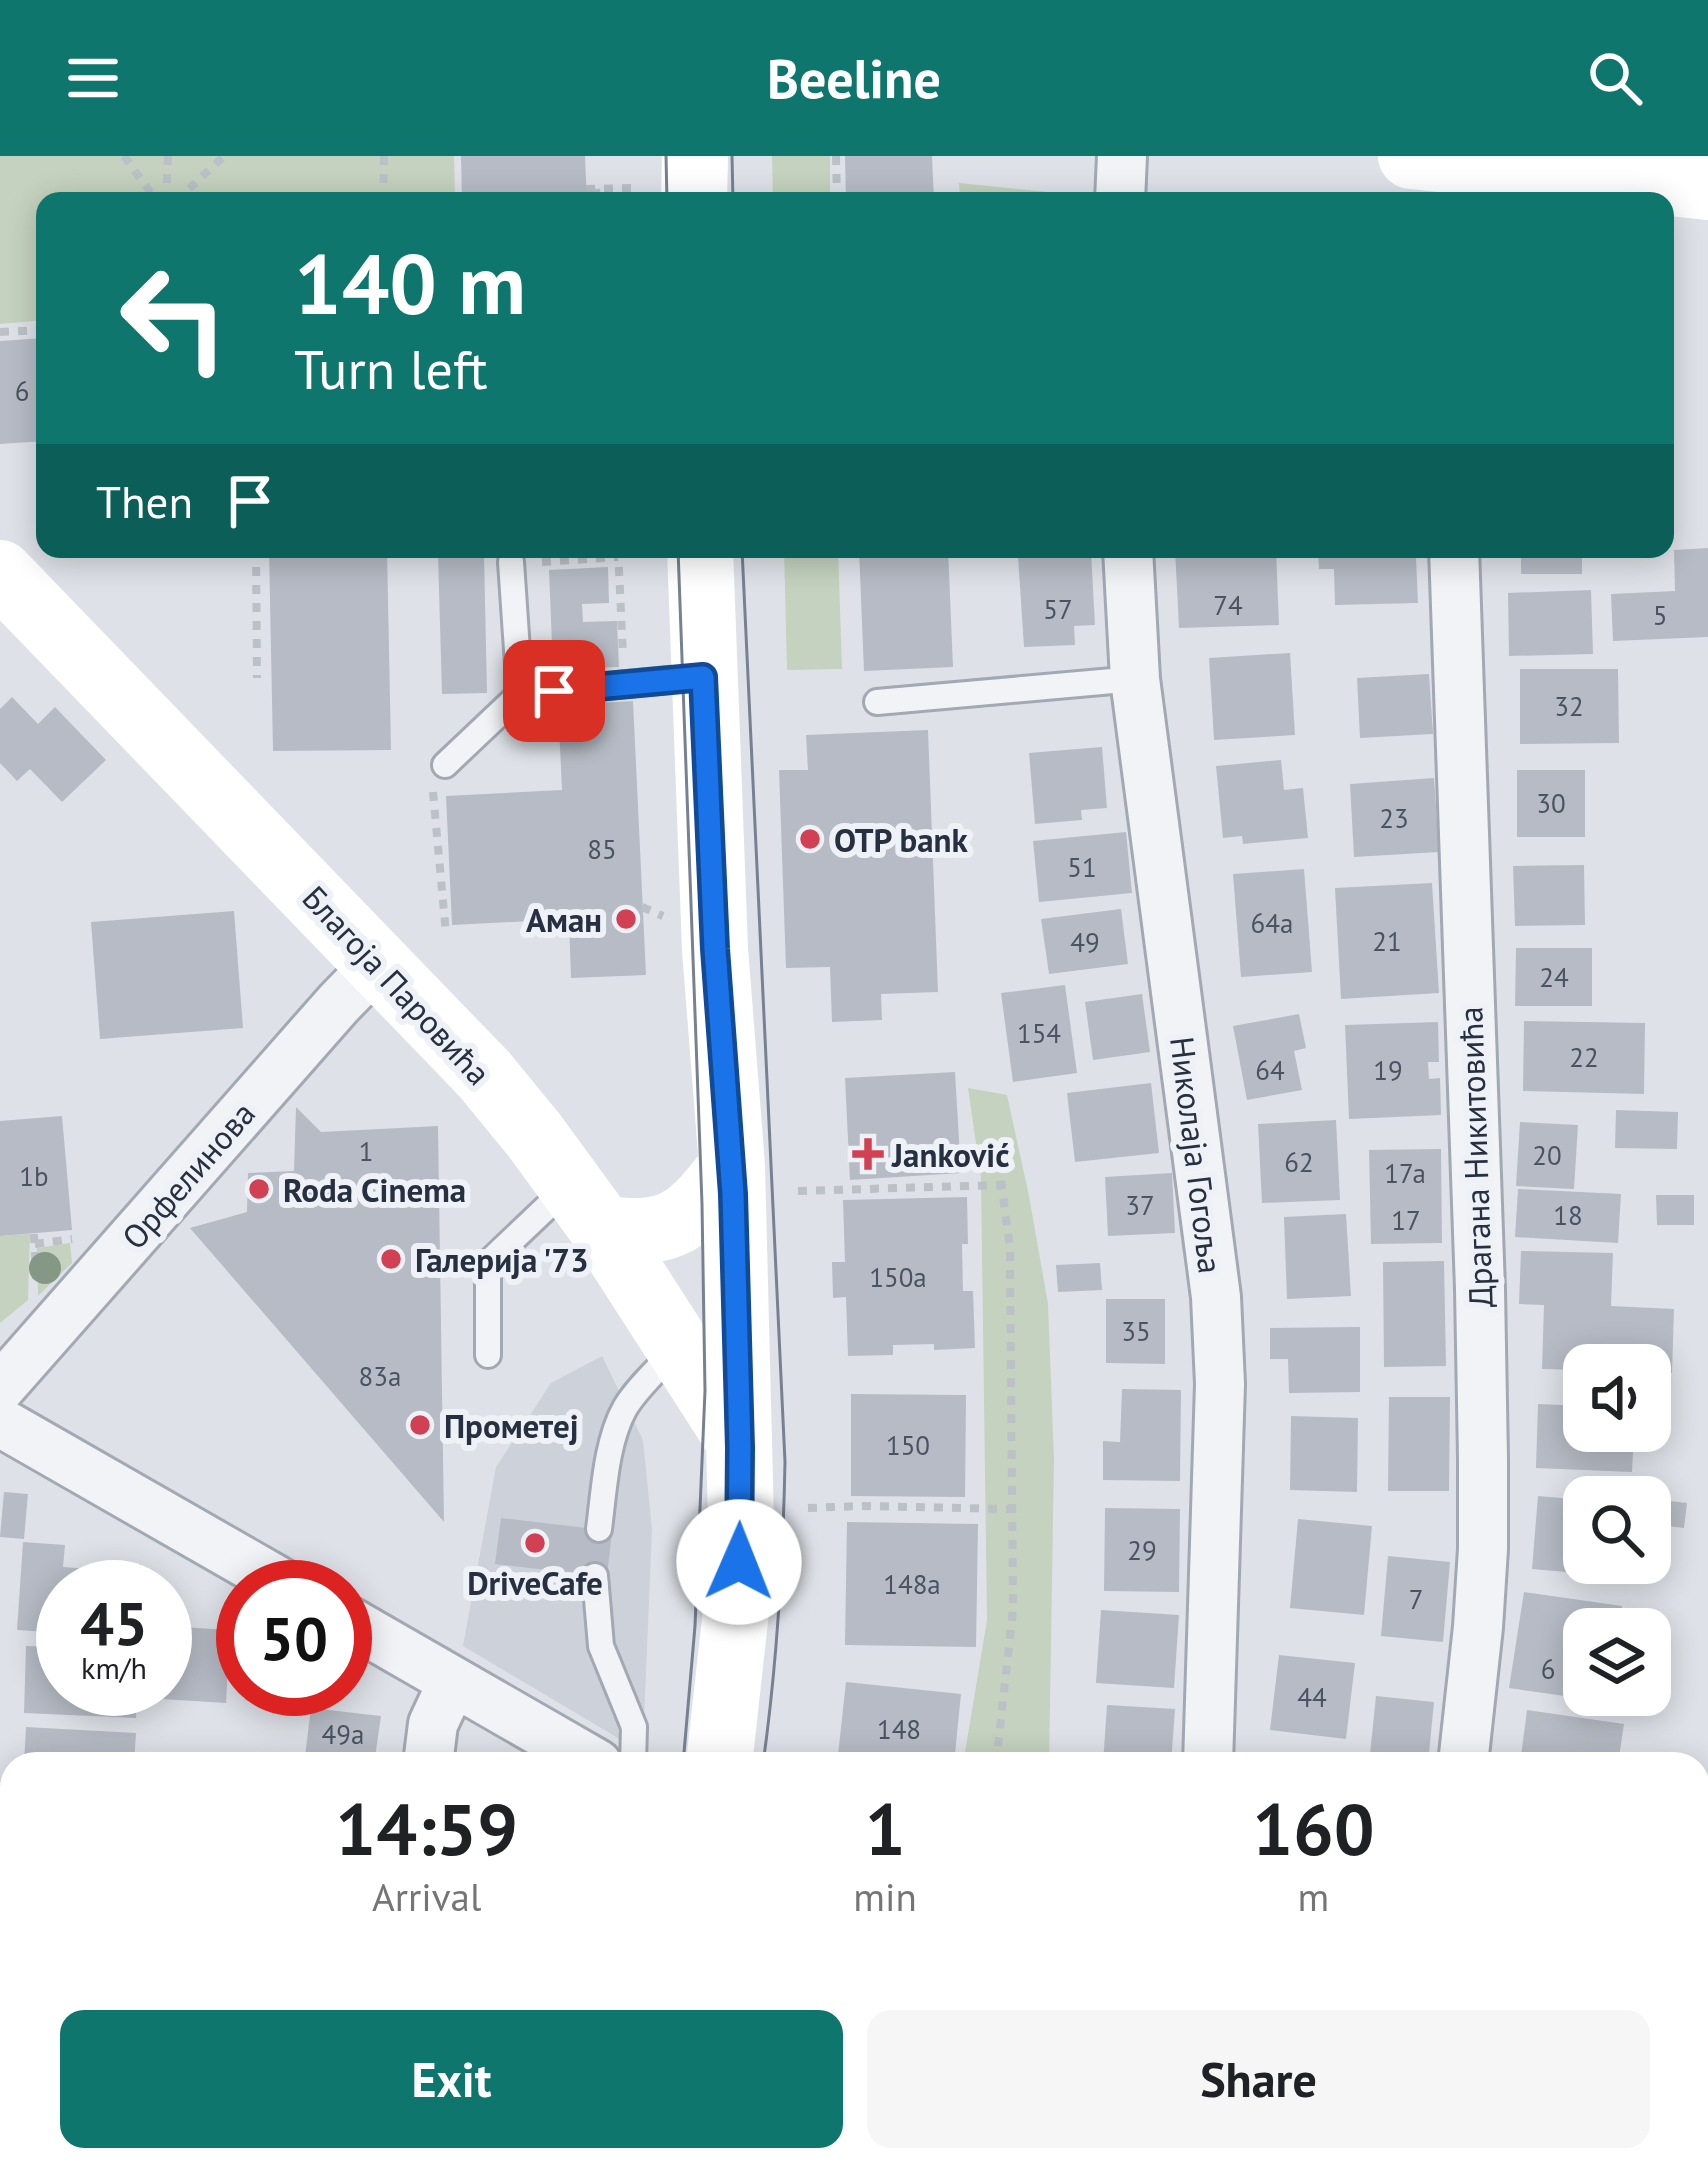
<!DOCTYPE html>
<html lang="en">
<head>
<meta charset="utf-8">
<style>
	body { margin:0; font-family:"PT Sans",sans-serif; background:#f6f6f6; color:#202124; height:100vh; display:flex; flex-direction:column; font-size:45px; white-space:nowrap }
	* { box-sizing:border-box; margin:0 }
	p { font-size:39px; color:#757577 }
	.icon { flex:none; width:66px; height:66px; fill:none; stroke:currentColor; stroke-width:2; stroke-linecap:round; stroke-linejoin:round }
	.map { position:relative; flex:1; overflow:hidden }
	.panel { position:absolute; left:0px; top:1596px; width:1710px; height:420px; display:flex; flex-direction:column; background:#fff; border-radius:36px 36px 0 0; box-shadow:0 6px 30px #0003 }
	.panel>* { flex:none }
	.banner { position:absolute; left:36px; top:36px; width:1638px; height:366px; border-radius:24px; box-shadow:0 6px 30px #0003; background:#0f766e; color:#fff; overflow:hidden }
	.fabs { position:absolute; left:1563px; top:1188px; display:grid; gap:24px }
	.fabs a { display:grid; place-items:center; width:108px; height:108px; border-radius:24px; background:#fff; box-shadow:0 6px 30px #0003; font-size:60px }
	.speed { position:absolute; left:36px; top:1404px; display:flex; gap:24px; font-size:60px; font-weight:700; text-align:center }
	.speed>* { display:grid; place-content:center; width:156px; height:156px; border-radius:50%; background:#fff; box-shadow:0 6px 30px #0003; line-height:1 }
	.speed small { font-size:30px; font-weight:400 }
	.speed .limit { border:18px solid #d22; background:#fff; color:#111 }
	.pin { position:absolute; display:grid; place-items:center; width:102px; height:102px; color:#fff; margin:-51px; border-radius:24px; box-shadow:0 6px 18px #0006 }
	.me { position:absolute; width:132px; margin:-66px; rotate:1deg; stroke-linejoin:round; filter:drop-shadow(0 0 9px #0008) }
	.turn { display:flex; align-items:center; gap:42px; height:252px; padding:0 60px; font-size:54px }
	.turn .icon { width:156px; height:156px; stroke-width:2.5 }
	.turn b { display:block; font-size:84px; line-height:102px }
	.then { display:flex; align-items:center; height:114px; padding:0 60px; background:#0003; gap:24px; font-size:45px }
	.eta { display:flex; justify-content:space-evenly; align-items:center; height:204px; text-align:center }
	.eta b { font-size:72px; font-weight:600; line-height:84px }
	.cta { display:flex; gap:24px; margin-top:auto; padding:24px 60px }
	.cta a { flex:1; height:138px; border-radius:24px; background:#0f766e; color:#fff; font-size:48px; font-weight:600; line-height:138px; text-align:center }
	.cta a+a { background:#f6f6f6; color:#202124 }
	header { display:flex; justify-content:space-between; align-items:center; height:156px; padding:0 60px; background:#0f766e; color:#fff; font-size:54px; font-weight:600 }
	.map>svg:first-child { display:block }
	.built { fill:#ccd1da }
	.green { fill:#c4d2bf }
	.building { fill:#b6bbc5 }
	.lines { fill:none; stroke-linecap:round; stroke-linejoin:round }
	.lane-casing { stroke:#a3a9b2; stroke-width:30 }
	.street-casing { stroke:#a3a9b2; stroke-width:54 }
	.path { stroke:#bcc0c7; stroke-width:8; stroke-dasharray:9 9; stroke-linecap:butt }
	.lane { stroke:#f1f3f7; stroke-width:24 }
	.street { stroke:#f1f3f7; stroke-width:48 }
	.secondary { stroke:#fff; stroke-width:66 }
	.tram { stroke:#788192; stroke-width:3 }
	.tree { fill:#849885 }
	.route-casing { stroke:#114b97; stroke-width:30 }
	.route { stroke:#1a73e8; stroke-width:21 }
	.poi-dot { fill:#d14053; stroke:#eef1f6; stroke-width:4.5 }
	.labels { text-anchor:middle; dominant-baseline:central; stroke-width:12; stroke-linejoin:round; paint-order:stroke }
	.number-label { font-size:27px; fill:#4b5361 }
	.poi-label { font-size:33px; font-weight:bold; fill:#273040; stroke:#eef1f6; text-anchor:start }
	.street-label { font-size:33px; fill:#273040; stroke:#eef1f6 }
</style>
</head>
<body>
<header><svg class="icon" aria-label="menu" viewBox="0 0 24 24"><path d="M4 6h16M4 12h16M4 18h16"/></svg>Beeline<svg class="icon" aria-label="search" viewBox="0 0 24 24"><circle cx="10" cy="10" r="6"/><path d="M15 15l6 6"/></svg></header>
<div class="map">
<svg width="1708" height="2016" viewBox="0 0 1708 2016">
	<rect width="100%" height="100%" fill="#dee2e8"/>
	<path class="built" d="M602,1200L643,1284L652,1373L643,1588L623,1585L463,1490L496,1311L551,1227Z
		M1222,2004H1657L1654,2016H1220Z"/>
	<path class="green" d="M0,0H454L455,45H45V164L0,168Z
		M772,0H830V45H773Z
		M959,27L1079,39V45H960Z
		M784,393H838L842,513L787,514Z
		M968,932L1007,939L1029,1040L1048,1148L1054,1303L1049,1608H963L987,1464L981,1022Z
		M30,1078L28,1144L0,1167V1080Z
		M70,1087L72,1107L38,1140L37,1092Z
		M896,2004H989L987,2016H893Z
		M1264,2004H1430L1428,2016H1262Z
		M1469,2004H1602L1601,2016H1467Z"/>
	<path class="building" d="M461,0H585L587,45H462Z
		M845,0H932L934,45H846Z
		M45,182V285L0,288V185Z
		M1708,392V481L1613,485L1611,438L1675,435L1674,394Z
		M269,393H387L391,594L273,595Z
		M859,393H948L953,511L864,515Z
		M1175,393H1276L1279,469L1179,472Z
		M1318,393H1404L1405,402H1416L1418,447L1335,449L1334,413H1319Z
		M1521,393H1582V418H1521Z
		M1091,396L1095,469L1074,470L1075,489L1024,491L1018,400Z
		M484,398L487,537L442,538L438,399Z
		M608,411L609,447L582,448L583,466L617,465L619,511L553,514L549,414Z
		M1591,434L1593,498L1509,500L1508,437Z
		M1290,497L1295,579L1214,584L1209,502Z
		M1520,513H1618L1619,587L1520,588Z
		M1429,518L1433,578L1360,582L1357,522Z
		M12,541L38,568L55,551L106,604L62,646L30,613L17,625L0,607V553Z
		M633,545L646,819L571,822L569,763L452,769L446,640L562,634L558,549Z
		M928,574L938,836L881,838L882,864L832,866L830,811L786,812L779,614H808L806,579Z
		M1102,591L1107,652L1081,654L1082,664L1035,668L1029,597Z
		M1281,604L1284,634L1303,632L1308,682L1243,688L1242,680L1223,682L1216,610Z
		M1517,614H1585V681H1517Z
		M1434,622L1439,696L1354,701L1350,628Z
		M1126,676L1132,737L1039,746L1033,685Z
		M1584,709L1585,769L1515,770L1513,710Z
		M1304,713L1312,816L1241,821L1233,718Z
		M1432,727L1439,837L1341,843L1335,732Z
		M1121,753L1128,808L1049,818L1041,763Z
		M234,755L243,872L100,883L91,766Z
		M1516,792H1592V850H1515Z
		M1065,829L1077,917L1013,926L1001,837Z
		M1142,838L1150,896L1093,904L1085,846Z
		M1299,858L1306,892L1294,895L1302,934L1247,944L1233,870Z
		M1524,865L1645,867L1644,938L1523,935Z
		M1438,866L1439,906H1428L1429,923L1440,922L1441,959L1349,963L1345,869Z
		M955,916L961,1017L850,1024L845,922Z
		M1151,927L1159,997L1075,1006L1067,937Z
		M296,951L321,976L438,970L444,1366L190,1072L247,1056L248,1017L294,1015Z
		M1616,954L1678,956L1677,993L1615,992Z
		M62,960L72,1074L0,1080V965Z
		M1336,964L1340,1044L1262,1047L1258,968Z
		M1520,966L1578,969L1574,1033L1516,1030Z
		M1441,993L1442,1087L1371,1088L1369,994Z
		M1172,1017L1175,1077L1108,1080L1105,1021Z
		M1518,1033L1621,1038L1618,1087L1515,1081Z
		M1656,1039H1694V1069H1657Z
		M967,1041L968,1088H962L963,1135H973L975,1192L934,1194V1188L893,1189V1199L848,1200L846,1141L833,1142L832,1106H845L843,1044Z
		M1346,1058L1351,1140L1287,1143L1284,1061Z
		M1521,1095L1613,1097L1611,1150L1674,1153L1672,1217L1650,1216V1209H1584V1214L1542,1213L1544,1149L1519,1148Z
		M1444,1105L1446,1210L1384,1211L1383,1106Z
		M1100,1107L1102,1134L1058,1136L1056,1109Z
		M1106,1143H1165V1208L1106,1207Z
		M1360,1171V1236L1289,1237L1288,1203H1270V1172Z
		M1122,1233L1181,1234L1180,1325L1103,1324V1285L1120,1286Z
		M851,1238L966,1239L965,1341L851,1340Z
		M1389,1241H1450L1449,1335H1388Z
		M1538,1248L1584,1250V1275H1634L1632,1316L1536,1312Z
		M1291,1260L1358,1262L1357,1336L1290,1334Z
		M4,1336L28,1338L24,1383L0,1381Z
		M1538,1340L1584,1344V1407H1625L1624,1421L1532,1413Z
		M1651,1343L1687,1347L1684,1372L1650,1368Z
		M1105,1352L1180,1353L1179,1436L1104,1435Z
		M501,1362L612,1375L607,1421L495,1408Z
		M1298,1363L1372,1370L1364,1459L1290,1452Z
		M847,1366L978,1368L976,1491L845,1489Z
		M23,1386L65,1389L63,1411L104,1414L103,1431H63V1477L17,1474Z
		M1388,1400L1450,1406L1443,1486L1381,1480Z
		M108,1407L141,1408L140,1431H108Z
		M1524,1436L1622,1450L1619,1473H1584V1539H1609L1607,1546L1509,1532Z
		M1101,1454L1179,1459L1174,1532L1096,1527Z
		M165,1470L230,1474L226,1547L145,1542L146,1533H165Z
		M26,1490L63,1491V1533H137L136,1562L24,1557Z
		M1279,1499L1355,1507L1346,1583L1270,1574Z
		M846,1526L961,1538L954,1608H837Z
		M1376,1540L1434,1546L1428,1608H1369Z
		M1107,1549L1175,1553L1171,1608H1103Z
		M311,1552L381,1560L374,1608H304Z
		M1527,1554L1624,1568L1618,1608H1520Z
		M26,1571L136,1577L134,1608H24Z
		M10,1807H12V1865L0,1863Z
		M1698,1826L1708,1829V1866L1698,1872Z
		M0,1881L12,1884V1951L0,1948Z
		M0,1971L12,1974V2004H16L13,2016H0Z
		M21,2004H99L97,2016H18Z
		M219,2004H303L300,2016H216Z
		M465,2004H573L571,2016H463Z
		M744,2004H854L852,2016H766Z
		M1008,2004H1096L1093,2016H1006Z"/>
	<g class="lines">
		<defs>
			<path id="lane" d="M520,538L701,521
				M877,546L1135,523
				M445,609L520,538L511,406
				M488,1199V1107L568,1031
				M599,1373C604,1335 606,1286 625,1252C638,1230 659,1213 675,1194
				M595,1420L601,1490L634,1571L633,1608"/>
			<path id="street" d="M1120,45L1122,0
				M1128,393L1135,523L1216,1141L1220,1228L1208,1608
				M1454,393L1480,1133L1483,1303V1393L1478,1471L1463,1608
				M0,1232L339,847L377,808
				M0,1266L288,1431
				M345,1463L597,1608
				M428,1608L433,1568L453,1525
				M1698,1931L1708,1934
				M376,2016L379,2004
				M1169,2016L1171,2004"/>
		</defs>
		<use href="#lane" class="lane-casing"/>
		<use href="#street" class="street-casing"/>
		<path class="path" d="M124,0L157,45
			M836,0L837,45
			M586,33L636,32
			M596,33L597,45
			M166,45L168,0
			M176,45L224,0
			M383,45L384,0
			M0,176L45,174
			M256,393L257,522
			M618,393L623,499
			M542,406L618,401
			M433,636L446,778
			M642,751L663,760
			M798,1035L1002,1029
			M34,1078L36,1124
			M35,1088L72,1083
			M808,1352L863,1350L1012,1353
			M996,1608L1013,1454L1010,1092L999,1009
			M905,2016L921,2004
			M960,2016L965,2004
			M998,2016L1001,2004"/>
		<use href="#lane" class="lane"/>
		<use href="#street" class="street"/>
		<path class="secondary" d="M1411,0L1708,31
			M694,45L695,0
			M700,393L715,793L732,1010L741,1365L737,1446L719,1608
			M0,417L484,918L534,979L602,1072L739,1285
			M602,1072C672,1083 691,1064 732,1010
			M639,2016L641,2004"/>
		<path class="tram" d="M666,0L667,45
			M732,0L733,45
			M678,393L702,1048L705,1235L695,1470L683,1608
			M742,393L785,1306C783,1408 777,1508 763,1608
			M610,2016L613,2004
			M678,2016L680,2004"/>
	</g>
	<circle class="tree" cx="45" cy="1112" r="16"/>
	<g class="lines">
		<defs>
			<path id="route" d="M554,535L703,521L715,793L733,1038L740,1292L739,1406"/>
		</defs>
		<use href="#route" class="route-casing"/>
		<use href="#route" class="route"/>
	</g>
	<g class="poi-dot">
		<circle cx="810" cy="683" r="12"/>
		<circle cx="626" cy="763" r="12"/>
		<path d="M862 980h12v12h12v12h-12v12h-12v-12h-12v-12h12z"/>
		<circle cx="259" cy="1033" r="12"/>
		<circle cx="391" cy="1103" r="12"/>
		<circle cx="420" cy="1269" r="12"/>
		<circle cx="535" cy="1387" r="12"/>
	</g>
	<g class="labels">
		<g class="number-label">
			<text x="22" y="235">6</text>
			<text x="1228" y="449">74</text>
			<text x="1058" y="453">57</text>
			<text x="1660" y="459">5</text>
			<text x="1569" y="550">32</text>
			<text x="1551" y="647">30</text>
			<text x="1394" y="662">23</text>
			<text x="602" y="693">85</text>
			<text x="1082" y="711">51</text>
			<text x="1272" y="767">64a</text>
			<text x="1387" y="785">21</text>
			<text x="1085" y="786">49</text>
			<text x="1554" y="821">24</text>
			<text x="1039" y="877">154</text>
			<text x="1584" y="901">22</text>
			<text x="1270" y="914">64</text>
			<text x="1388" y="914">19</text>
			<text x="366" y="995">1</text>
			<text x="1547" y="999">20</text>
			<text x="1299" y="1006">62</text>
			<text x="1405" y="1017">17a</text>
			<text x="34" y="1020">1b</text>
			<text x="1140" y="1049">37</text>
			<text x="1568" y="1059">18</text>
			<text x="1406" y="1064">17</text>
			<text x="898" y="1121">150a</text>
			<text x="1136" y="1175">35</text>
			<text x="380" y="1220">83a</text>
			<text x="908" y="1289">150</text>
			<text x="1142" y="1394">29</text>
			<text x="912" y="1428">148a</text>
			<text x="1416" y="1443">7</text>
			<text x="1548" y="1513">6</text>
			<text x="1312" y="1541">44</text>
			<text x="899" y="1573">148</text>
			<text x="343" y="1578">49a</text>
		</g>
		<g class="poi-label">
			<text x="834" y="683">OTP bank</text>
			<text x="602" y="763" text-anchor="end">Аман</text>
			<text x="892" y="998">Janković</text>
			<text x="283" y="1033">Roda Cinema</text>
			<text x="415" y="1103">Галерија '73</text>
			<text x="444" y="1269">Прометеј</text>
			<text x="535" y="1426" text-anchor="middle">DriveCafe</text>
		</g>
		<g class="street-label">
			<text transform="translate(397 829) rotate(47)">Благоја Паровића</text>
			<text transform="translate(1197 999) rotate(83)">Николаја Гогоља</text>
			<text transform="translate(1475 1001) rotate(-92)">Драгана Никитовића</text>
			<text transform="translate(188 1019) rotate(-49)">Орфелинова</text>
		</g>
	</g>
</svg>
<div class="fabs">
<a><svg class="icon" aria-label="sound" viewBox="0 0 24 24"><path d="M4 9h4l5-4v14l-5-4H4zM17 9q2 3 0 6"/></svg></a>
<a><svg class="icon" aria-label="search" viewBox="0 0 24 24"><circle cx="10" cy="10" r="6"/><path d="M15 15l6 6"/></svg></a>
<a><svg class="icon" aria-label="layers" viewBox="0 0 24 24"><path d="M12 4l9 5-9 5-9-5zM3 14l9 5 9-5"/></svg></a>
</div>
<div class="speed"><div>45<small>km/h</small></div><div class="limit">50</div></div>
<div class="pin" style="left:554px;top:535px;background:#d93025"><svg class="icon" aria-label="arrive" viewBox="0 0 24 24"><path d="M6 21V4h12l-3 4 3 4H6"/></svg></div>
<svg class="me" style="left:739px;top:1406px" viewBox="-20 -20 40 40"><circle r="19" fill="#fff"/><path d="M0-13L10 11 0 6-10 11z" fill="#1a73e8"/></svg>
<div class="banner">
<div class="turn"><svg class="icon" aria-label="left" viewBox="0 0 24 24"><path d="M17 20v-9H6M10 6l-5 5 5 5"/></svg><div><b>140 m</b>Turn left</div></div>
<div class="then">Then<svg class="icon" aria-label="arrive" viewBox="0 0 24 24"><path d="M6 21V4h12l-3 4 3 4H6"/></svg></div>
</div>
<section class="panel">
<div class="eta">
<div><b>14:59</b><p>Arrival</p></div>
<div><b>1</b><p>min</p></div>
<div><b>160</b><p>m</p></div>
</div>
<div class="cta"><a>Exit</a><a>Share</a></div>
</section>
</div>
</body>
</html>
